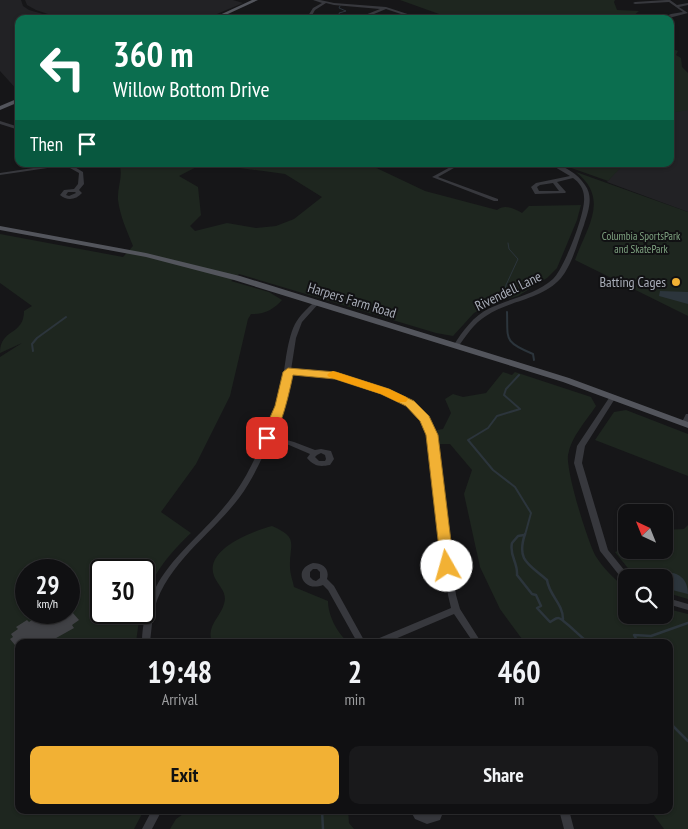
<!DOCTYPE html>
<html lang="en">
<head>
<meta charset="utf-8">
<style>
	body { margin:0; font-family:"PT Sans Narrow",sans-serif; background:#19191b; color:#f1f3f6; height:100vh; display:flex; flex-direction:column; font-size:19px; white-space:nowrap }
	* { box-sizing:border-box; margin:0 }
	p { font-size:16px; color:#9c9d9f }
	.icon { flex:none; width:28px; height:28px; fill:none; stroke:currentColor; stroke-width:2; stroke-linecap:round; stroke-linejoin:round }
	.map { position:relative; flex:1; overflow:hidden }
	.details { position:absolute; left:15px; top:639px; width:658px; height:175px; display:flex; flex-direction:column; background:#101012; border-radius:10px; box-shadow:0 1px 4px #0004,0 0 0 1px #303032 }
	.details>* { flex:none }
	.guide { position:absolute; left:15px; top:15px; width:659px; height:152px; border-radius:10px; box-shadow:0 1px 4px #0004,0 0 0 1px #303032; background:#0b6e4f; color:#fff; overflow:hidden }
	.needle { width:32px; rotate:317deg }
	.fabs { position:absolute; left:618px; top:504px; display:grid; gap:10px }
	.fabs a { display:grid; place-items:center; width:55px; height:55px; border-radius:10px; background:#101012; box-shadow:0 1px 4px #0004,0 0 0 1px #303032; font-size:25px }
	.speed { position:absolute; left:15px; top:559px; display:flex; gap:10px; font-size:25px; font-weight:700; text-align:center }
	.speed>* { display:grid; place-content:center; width:65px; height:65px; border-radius:50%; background:#101012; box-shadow:0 1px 4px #0004,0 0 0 1px #303032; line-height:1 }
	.speed small { font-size:12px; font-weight:400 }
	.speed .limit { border:2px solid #111; border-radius:8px; background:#fff; color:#111 }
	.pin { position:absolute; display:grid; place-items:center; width:42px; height:42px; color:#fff; margin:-21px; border-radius:10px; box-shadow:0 2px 8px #0006 }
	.me { position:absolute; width:55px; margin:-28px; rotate:353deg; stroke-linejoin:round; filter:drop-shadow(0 0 4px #0008) }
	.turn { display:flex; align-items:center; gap:18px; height:105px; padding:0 15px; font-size:22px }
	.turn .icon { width:65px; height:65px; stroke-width:2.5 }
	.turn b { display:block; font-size:35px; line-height:42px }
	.then { display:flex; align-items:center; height:48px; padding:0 15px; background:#0003; gap:10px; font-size:19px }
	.eta { display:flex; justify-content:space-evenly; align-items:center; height:85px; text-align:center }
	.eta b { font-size:30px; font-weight:600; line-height:35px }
	.primary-button { display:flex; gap:10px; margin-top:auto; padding:10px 15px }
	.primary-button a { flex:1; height:58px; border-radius:10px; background:#f2b134; color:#111; font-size:20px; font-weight:600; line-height:58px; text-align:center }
	.primary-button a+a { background:#19191b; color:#f1f3f6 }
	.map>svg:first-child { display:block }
	.built { fill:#222225 }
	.green { fill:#1e261f; fill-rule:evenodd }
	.water { fill:#2c353c }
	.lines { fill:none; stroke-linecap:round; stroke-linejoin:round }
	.stream-far2 { stroke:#2c353c; stroke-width:1 }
	.stream-far1 { stroke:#2c353c; stroke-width:2 }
	.stream { stroke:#2c353c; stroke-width:2.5 }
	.building { fill:#404145 }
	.minor { fill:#37383d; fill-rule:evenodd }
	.major { fill:#53555c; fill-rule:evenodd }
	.route { fill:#f2b134; stroke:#9d7322 }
	.slow { fill:#f59e0b }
	.poi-dot { fill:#f2b134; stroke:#111113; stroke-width:2 }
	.labels { text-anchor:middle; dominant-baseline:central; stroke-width:4; stroke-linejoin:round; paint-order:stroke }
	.far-park-label { font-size:11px; fill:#7fa381; stroke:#111113 }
	.poi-label { font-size:14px; fill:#a8adb8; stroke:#111113; text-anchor:end }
	.street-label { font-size:14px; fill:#a8adb8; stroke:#111113 }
</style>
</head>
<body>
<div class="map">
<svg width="688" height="829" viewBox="0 0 688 829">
	<rect width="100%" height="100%" fill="#161618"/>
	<path class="built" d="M0,0H21L23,6L29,10L60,19H19V92L0,71Z
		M25,0H233L243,3L205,19H73L57,17L36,10L27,5Z
		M688,103V212L607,182L622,164H670V105Z"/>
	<path class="green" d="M400,0H615L614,2L617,10L639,11L630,19H453Z
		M670,48L678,51L676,55L681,58L682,67L688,73V110L670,113Z
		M119,164H202L179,176L198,187L201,215L190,226L195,231L227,223L256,228L276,226L294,219L322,197L285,174L210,164H368L425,191L497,210C504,204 514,208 522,213L529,206L581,205L577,220L557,268L547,278L518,296L491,304L474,313L453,336L436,333L239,274L231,281L269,292L282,300C274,309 264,315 251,314L248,319L230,396L196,464L161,512L191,533C171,552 152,574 144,601V570H101V612L140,613L136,642H19V810H144L134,829H0V357L22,343L0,353C0,328 24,336 24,311L32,306L0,283V234L123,257L133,246C127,231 120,216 118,200C117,187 124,175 119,164ZM26,570H69V612H26Z
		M560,164H624L608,181Z
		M576,172L688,212V316L575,260C587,227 610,199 576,172Z
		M503,372L512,375L515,372L591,397L596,406C586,421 571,437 568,455C566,472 587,539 595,555C603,568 614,579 626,588V615H664V608L688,614V829H664L650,810H669V642H515L522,639L500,609L480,567L464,494L472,470L450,444H440L437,430L443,429L451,413L445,399L453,394L463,397L486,393Z
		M626,410L688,434V476L595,440L614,412Z
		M688,525V599L664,592V578L638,577L627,567L615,552L618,551L617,548L626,547V550H664V530L684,529Z
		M272,526C300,538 289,544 290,567C290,574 293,581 294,587L328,601C328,615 337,633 348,642H212C206,626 220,618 224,604C228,592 218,586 214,576C204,549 253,531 272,526Z
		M189,810H348L349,823L354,829H170L176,819Z"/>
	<path class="water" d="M660,291L688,292V304L659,296Z
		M664,572C679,572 688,579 688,594L664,588V578L654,577Z"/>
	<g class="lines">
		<path class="stream-far2" d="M340,6L339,8L346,11L339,13L341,19
			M504,295L506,285L518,259L509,249L508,243"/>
		<path class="stream-far1" d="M507,312C508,339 503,342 533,354L534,360
			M33,351L32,344L37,338L66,317
			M519,375L506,389L504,395L520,409L497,416L488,428L468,440L493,470L515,487L531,513L525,535"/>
		<path class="stream" d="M525,534C516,561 529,564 547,580C549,595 563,604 563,619
			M524,535L518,536L512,543C509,556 518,562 517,575L532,594L536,595L541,606L537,608L550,622C553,621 555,618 558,618C562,617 581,638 588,642
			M638,642L634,635L651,636L688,623
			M669,722L688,741
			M322,810L323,829"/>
	</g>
	<path class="building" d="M43,612H72L79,620L72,625L74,628L49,642H19V650L10,639L13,637L11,634L18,629L16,627L27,620L29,622Z"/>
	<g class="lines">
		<path class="minor" d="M313,0H320L334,3L386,7L423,19H416L386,9L362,19H360V17L380,9L334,5L326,3L315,10L310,19H306L313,8L322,3Z
			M666,0H670L677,5L688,3V5L679,7L688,13L665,19H659L671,14L683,12L669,2L635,4L633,3L635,2Z
			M0,121L19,127V130L0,124Z
			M60,164L73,166L83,172L84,184L79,190L82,193C76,200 67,201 60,195L64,190L74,189L78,184L79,173L70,168L61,166L0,175V173ZM68,192H75L76,193L69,196L66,195Z
			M456,164H461L438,177L498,199V201H494L432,177Z
			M550,164C563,164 578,174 585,185C594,197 588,212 584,225C578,241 572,265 561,278C542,300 509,300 486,316C474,323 466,336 458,347H454L453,346C463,331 473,316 490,308C511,298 535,295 553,279C564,269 586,212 584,197C584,189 579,182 573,178L557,182L566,192L565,193L535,194L531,187L536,183L570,176ZM553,183L559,191H539L537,187L540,185Z
			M317,300L320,302L302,322L296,338L291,370C329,372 400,382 426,414C430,420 433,428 436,435L456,595L460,609L481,642H473L454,614L388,642H376L377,639L451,608L448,595L428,435C426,429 424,422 421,417C398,386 326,376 290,374L282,412L272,436L294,442L315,450L321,449L331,451L334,459L330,465C319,467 314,466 307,458L310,454L289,445L270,441C261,460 252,481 239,498C211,535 162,567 153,615C152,624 151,633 150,642H142C145,567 196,547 235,493C247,476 255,458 264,439L263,438C268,433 271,424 273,417C280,398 283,378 286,357C288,346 290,334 295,324C300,315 308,308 315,301ZM321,453L325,455L326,459L325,461H319L315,457L317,455Z
			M611,395H615L616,397L585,446L582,463L608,550L629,576L630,578H626V581L623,580L600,551L574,463L577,446Z
			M686,414H688V423L686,426H684L681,424Z
			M313,563C323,563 330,569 327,579L334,586L365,642H357L328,590L323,585C303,593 292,569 313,563ZM313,569H317L320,572V578L316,581L313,580L310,577V572Z
			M664,597L688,604V610L664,603Z
			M152,810H162L152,829H142Z
			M410,810H421C424,814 428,815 432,812L434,810H444L440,820L427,824L415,819Z
			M559,810H569L574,829H564Z"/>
		<path class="major" d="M252,0H258L217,19H211Z
			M19,98V102L0,110V106Z
			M0,226L146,253L240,276L569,378L688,422V428L563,382L234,280L146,257L0,230Z"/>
	</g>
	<path class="route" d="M288,368L336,372L389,389L414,401L429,416L438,435L454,566L452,570L447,571L443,570L441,566L426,435L420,421L406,406L381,394L335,379L293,375C290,389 280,438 267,442L263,441L261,438L275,406L283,372Z"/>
	<path class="slow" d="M333,371L389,389L406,397L408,399L406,402H398L381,394L329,377L327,375L329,373Z"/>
	<circle class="poi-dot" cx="676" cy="282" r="5"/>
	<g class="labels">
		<g class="far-park-label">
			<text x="641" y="236">Columbia SportsPark<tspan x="641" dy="13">and SkatePark</tspan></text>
		</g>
		<g class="poi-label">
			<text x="666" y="282">Batting Cages</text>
		</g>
		<g class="street-label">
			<text transform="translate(508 291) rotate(-26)">Rivendell Lane</text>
			<text transform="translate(352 300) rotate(17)">Harpers Farm Road</text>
		</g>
	</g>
</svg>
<div class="fabs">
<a><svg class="needle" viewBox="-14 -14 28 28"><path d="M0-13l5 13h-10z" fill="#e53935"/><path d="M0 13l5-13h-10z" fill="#9c9d9f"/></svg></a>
<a><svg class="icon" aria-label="search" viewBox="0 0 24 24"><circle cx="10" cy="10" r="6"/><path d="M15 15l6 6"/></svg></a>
</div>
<div class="speed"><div>29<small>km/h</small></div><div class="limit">30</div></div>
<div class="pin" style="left:267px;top:438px;background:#d93025"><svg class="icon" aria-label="arrive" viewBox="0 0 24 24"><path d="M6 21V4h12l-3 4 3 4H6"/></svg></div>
<svg class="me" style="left:447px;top:566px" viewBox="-20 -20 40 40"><circle r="19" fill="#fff"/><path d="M0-13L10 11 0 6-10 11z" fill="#f2b134"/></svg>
<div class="guide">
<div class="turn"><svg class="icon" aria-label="left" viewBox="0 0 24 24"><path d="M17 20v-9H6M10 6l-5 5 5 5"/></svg><div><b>360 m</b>Willow Bottom Drive</div></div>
<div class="then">Then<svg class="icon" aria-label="arrive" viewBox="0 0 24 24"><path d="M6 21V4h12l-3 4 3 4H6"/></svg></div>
</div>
<section class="details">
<div class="eta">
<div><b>19:48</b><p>Arrival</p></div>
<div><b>2</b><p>min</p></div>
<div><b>460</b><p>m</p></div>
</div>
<div class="primary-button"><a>Exit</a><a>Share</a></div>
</section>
</div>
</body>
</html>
